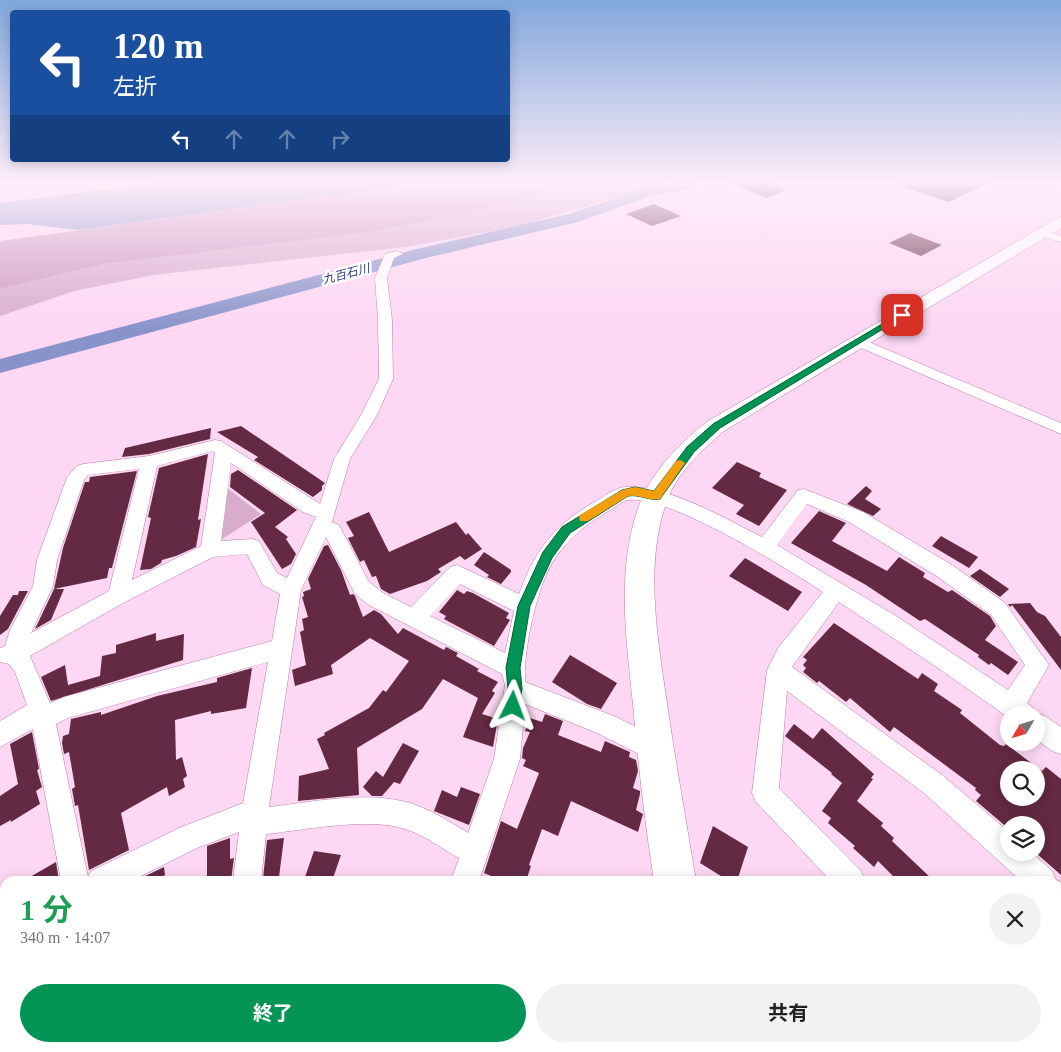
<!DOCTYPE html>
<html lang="ja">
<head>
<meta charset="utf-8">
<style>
	body { margin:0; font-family:"Times New Roman","Noto Sans JP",serif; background:#f2f2f2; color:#202124; height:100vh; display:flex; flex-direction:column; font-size:19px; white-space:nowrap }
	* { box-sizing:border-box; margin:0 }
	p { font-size:16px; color:#757577 }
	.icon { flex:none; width:28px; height:28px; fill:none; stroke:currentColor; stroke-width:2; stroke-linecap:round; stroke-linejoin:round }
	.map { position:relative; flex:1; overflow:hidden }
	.details { position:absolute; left:0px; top:876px; width:1061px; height:176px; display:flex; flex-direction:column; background:#fff; border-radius:15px 15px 0 0; box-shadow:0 2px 12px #0003 }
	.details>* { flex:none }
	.top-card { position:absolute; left:10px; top:10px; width:500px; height:152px; border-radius:5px; box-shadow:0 2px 12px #0003; background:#1a4fa0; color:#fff; overflow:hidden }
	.needle { width:32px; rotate:231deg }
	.tools { position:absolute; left:1000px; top:706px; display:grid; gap:10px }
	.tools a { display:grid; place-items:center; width:45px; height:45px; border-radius:50%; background:#fff; box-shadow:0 2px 12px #0003; font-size:25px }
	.pin { position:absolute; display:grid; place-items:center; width:42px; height:42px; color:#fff; margin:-21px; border-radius:10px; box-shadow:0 2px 8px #0006 }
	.me { position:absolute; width:55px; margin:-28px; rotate:3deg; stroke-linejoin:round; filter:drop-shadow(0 0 4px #0008) }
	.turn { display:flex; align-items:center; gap:18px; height:105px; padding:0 20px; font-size:22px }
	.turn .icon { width:65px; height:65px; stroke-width:2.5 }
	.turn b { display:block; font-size:35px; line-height:42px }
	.lanes { display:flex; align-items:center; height:48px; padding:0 20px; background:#0003; justify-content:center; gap:25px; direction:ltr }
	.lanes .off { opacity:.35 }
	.round { display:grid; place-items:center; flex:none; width:52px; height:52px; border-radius:26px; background:#f2f2f2 }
	.overview { display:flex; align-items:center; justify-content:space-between; height:85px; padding:0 20px }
	h1 { font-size:30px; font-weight:700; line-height:38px; color:#1e9e55 }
	.button { display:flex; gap:10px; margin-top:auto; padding:10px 20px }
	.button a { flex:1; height:58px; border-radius:30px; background:#019455; color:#fff; font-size:20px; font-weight:700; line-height:58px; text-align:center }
	.button a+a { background:#f2f2f2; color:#202124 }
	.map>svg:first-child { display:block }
	.green { fill:#d9accd }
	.forest { fill:#cd98c0 }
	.water { fill:#8893ca }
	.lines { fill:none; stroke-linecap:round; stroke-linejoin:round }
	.river { fill:#8893ca; fill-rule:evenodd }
	.building { fill:#642943; fill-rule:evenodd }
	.street-casing { stroke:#b67da9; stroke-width:1 }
	.secondary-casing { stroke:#b67da9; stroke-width:1 }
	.street { fill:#fff; fill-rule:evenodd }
	.secondary { fill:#fff; fill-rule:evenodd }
	.route { fill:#019455; stroke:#016037 }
	.slow { fill:#f59e0b }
	.labels { text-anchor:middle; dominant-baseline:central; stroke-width:5; stroke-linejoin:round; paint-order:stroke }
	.far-water-label { font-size:12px; font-style:italic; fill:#32397c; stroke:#fff }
</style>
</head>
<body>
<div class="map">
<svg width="1061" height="1052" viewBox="0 0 1061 1052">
	<rect width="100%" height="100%" fill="#fdd7f3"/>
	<path class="green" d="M528,183H665L516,227L405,247L153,275L74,291L0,316V289L105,264L371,232L492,207L545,192Z
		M226,487L261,514L219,541Z"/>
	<path class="forest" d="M423,183H528L545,192L492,207L371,232L105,264L0,289V241Z"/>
	<path class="water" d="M155,183H423L78,230L27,224L0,225V203Z"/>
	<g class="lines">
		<path class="river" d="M676,183H698L696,186L678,192L656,194L578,222L426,258L0,373V359L417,249L569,214L649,187Z"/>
	</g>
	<path class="building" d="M731,183H769L787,190L766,198Z
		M900,183H989L949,202L900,186Z
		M654,204L681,216L652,226L626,214Z
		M910,233L942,245L921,256L889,243Z
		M241,426L325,483L322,486V490L313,497L254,460L258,457L217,432Z
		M211,428L210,439L149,454L122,457L125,448Z
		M208,454L198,520L201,519L196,547L176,556L162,560L161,563L151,569L140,570L151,518L148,517L159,468Z
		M737,462L761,473L759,477L787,490L759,526L736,514L744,505L712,488Z
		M238,470L297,510L275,527L288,537L286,539L296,554L291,564L282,569L251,522L265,513L230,487L231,474Z
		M137,471L112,568H109L107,578L54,589L63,548L85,482H89L90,477Z
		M866,486L872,491L865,499L881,509L873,516L847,504Z
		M819,511L846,523L832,541L887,571L899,557L925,573L923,577L948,592L952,590L990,616L996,626L985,640L1018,662L1008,675L991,663L989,665L978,657L979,655L925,619L920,621L866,585L791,543Z
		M369,512L389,552L456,522L466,535L468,533L482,549L465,560L460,556L438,569L441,572L427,581L390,594L381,589L376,576L372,577L364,560L360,562L348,538L354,536L346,522Z
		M941,536L978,557L969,568L932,546Z
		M328,545L341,570L350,595L353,594L355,596L363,617L374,610L381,614L398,634L403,628L444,650L446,647L458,653L456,656L479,669L477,671L498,682L492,691L495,693L482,714L498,719L493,747L463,737L478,698L443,679L422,709L357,748L359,795L298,801L299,776L329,769L317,739L325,735L324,733L369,708L383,690L386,692L409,661L370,638L331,665L333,674L295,686L292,670L306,665L300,632L304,630L302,619L308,617L302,597L304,596L303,592L311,589L308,579L324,546Z
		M484,552L511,570V572L501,584L487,577L489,575L474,565Z
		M745,558L802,592L788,611L729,576Z
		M980,569L1009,589L1000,597L970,576Z
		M54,589H64L51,620L35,629Z
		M457,590L464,594L467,591L473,593L509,613L506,618L510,620L494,646L444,619L446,616L439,612Z
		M19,591H28L8,629L0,635V616L13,595H18Z
		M1030,603L1037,612L1045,616L1061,637V670L1012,605L1010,607L1008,604Z
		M834,623L918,679L922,673L938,684L934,691L962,710L960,713L1000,745L1004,746L1006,744L1042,771L1046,767L1061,779V875L1036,853V825H1009V829L976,801L981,795L975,790L976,788L894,727L890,732L850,698L846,702L819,681L817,683L803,672L806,668L803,665L807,660L803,657ZM1009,770H1036V798H1009Z
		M156,633V641L184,634L183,660L51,701L41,677L65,665L68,685L100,676L102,656L116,653V645Z
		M570,655L617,683L601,709L587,704L552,682Z
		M252,668L246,708L211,714V711L175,720L176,760L182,757L187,776L183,779L185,787L169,796L167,787L121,813L129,850L89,870L78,805L75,806L72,789L75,787L69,752L64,754L62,743L63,736L69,734L71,719L101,712V715L157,696L217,682V678Z
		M545,714L563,721L558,735L601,752L605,741L630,752L629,757L636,760L638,771L633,788L640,791V794L636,810L643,814L638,832L571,801L558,836L542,829L529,865L531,866L526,881H503L484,873L501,821L517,829L539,773L523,766L526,760L522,758L523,748L530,732L525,731L530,718L542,722Z
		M794,724L813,739L822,728L874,774L871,778L873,779L857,801L883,823L881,826L894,838L892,841L934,881H898L878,861L874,867L853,848L855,846L828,823L831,818L822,811L842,783L831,774L832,773L785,736Z
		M32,732L39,769L37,770L42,787L36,791L40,804L11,822V820L0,826V796L18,784L10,744Z
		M403,743L419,751L400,784L394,782L382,796H372L363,787L376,771L383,777Z
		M461,787L480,794L469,825L434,811L442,790L457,797Z
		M713,826L748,847L737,881H729L700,863Z
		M230,838V859L234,858L231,881H207V846Z
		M284,838L279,877L263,879L267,840Z
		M314,851L341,855L332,881L305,877Z
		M56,862L59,881H23Z
		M164,867L165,875L153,881H135Z"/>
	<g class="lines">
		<defs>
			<path id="street" d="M1042,230L1061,236V242L1038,235L1037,233L1038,231Z
				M397,251L403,254L394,258L387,278L392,320L393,379L377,415L350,459L332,522L339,525L369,582L383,593L411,607L450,567L457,565L519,594C536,548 555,524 598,500C606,495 617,487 626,487C668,485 724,518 762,537L798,490L804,489L863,512L952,565L1005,603L1049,665L1027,703L1032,707L1035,713L1045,716L1061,727V754L1052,751L1036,739V715H1009V718L938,668L839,602L792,667L942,775L1009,832V852H1031L1052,871L1056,880L1061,882V913L1056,911V881H1021L924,793L787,691L779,788L861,871L865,881H831L756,802L752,793L767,670L778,648L823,592C786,568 669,495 629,500C623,500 617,506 612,509C584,525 560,544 546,575C535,602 527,637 525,667C524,672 526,677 525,682L614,716L664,741L667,750L664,759L655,762L597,733L525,704L520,759L479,881H451L459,858C442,849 426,836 408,830C372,816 305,830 266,834L261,881H233L239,832L197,848L131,881H61L33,729L0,747V721L27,705L15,672L9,664L0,662V648L5,646L10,630L33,586L37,560L67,477L77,466L83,464L149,456L215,440L221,441L320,504L334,459L361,415L379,379L378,320L375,278L385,254ZM213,451L215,453L201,546L132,580L157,466ZM231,463L303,512L316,517L287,578L277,573L259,541L252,539L221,541ZM139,469L109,591L31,633L53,586L57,560L84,480L88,475ZM807,504L849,522L938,577L991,615L1025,665L1008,690L896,616L777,545ZM326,537L355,594L369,605L502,674L505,685L494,759L468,833C449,821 428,808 406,802C363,791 313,802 269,807L301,590ZM247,554L263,585L280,594L272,641L64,697L50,703L30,656L125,602L213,557ZM460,584L514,611L505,653L430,616ZM268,662L243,803L179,828L91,871L88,877L56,724L68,718Z
				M857,337L1061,423V434L852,344L850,341L852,338Z
				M48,1048H94L92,1052H46Z
				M214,1048H248L247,1052H213Z
				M466,1048H507L509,1052H468Z
				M996,1048H1032L1034,1052H998Z"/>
			<path id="secondary" d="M1061,217V228L724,431C704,448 678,472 668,498C644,561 657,633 666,697C675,759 686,820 696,881H654C645,823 638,763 633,704C626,637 615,563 642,498C655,468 682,441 708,421L1056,219Z
				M676,1048H724L725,1052H677Z"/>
		</defs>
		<use href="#street" class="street-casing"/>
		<use href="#secondary" class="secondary-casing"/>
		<use href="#street" class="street"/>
		<use href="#secondary" class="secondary"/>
	</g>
	<linearGradient id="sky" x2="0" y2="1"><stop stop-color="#81a7dc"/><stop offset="0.55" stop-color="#feedfa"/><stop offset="1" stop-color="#feedfa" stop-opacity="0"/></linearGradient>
	<rect width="1061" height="330" fill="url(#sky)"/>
	<path class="route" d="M899,314L906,315L720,428L694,452L660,499C649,501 639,494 628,496L570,533L552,558L530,606L520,668L522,689L518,711L513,713L508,711L506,706L508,689L506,668L518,606L543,552L562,527L622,490L635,487L654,491L687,447L713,424Z"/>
	<path class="slow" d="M680,460L685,463L660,499C649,501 639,494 628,496L588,521H580L579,518L580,515L622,490L635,487L654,491L676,461Z"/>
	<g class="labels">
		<g class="far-water-label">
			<text transform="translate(346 274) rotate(-15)">九百石川</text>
		</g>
	</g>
</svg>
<div class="tools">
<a><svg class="needle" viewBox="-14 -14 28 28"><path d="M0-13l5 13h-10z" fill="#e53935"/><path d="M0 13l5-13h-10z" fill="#757577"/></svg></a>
<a><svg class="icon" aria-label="search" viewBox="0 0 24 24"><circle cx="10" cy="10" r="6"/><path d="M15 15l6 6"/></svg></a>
<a><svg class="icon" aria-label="layers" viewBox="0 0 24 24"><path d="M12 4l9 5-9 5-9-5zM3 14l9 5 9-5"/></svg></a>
</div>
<div class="pin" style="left:902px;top:315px;background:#d93025"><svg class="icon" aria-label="arrive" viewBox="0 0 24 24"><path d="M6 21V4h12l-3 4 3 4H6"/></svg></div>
<svg class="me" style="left:513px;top:706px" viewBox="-20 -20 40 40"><path d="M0-17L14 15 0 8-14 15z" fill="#019455" stroke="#fff" stroke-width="4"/></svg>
<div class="top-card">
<div class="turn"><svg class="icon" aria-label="left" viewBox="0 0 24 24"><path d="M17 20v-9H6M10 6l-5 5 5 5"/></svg><div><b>120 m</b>左折</div></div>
<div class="lanes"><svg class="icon" aria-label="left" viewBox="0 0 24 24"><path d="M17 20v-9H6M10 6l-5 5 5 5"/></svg><svg class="icon off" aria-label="ahead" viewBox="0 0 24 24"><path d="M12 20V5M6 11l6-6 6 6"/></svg><svg class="icon off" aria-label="ahead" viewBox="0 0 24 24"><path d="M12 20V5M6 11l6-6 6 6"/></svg><svg class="icon off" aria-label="right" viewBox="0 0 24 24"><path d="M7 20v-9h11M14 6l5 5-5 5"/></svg></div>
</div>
<section class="details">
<div class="overview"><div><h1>1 分</h1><p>340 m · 14:07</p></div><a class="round"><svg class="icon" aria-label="close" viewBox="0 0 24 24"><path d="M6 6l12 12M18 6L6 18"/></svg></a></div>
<div class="button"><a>終了</a><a>共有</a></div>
</section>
</div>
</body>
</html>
